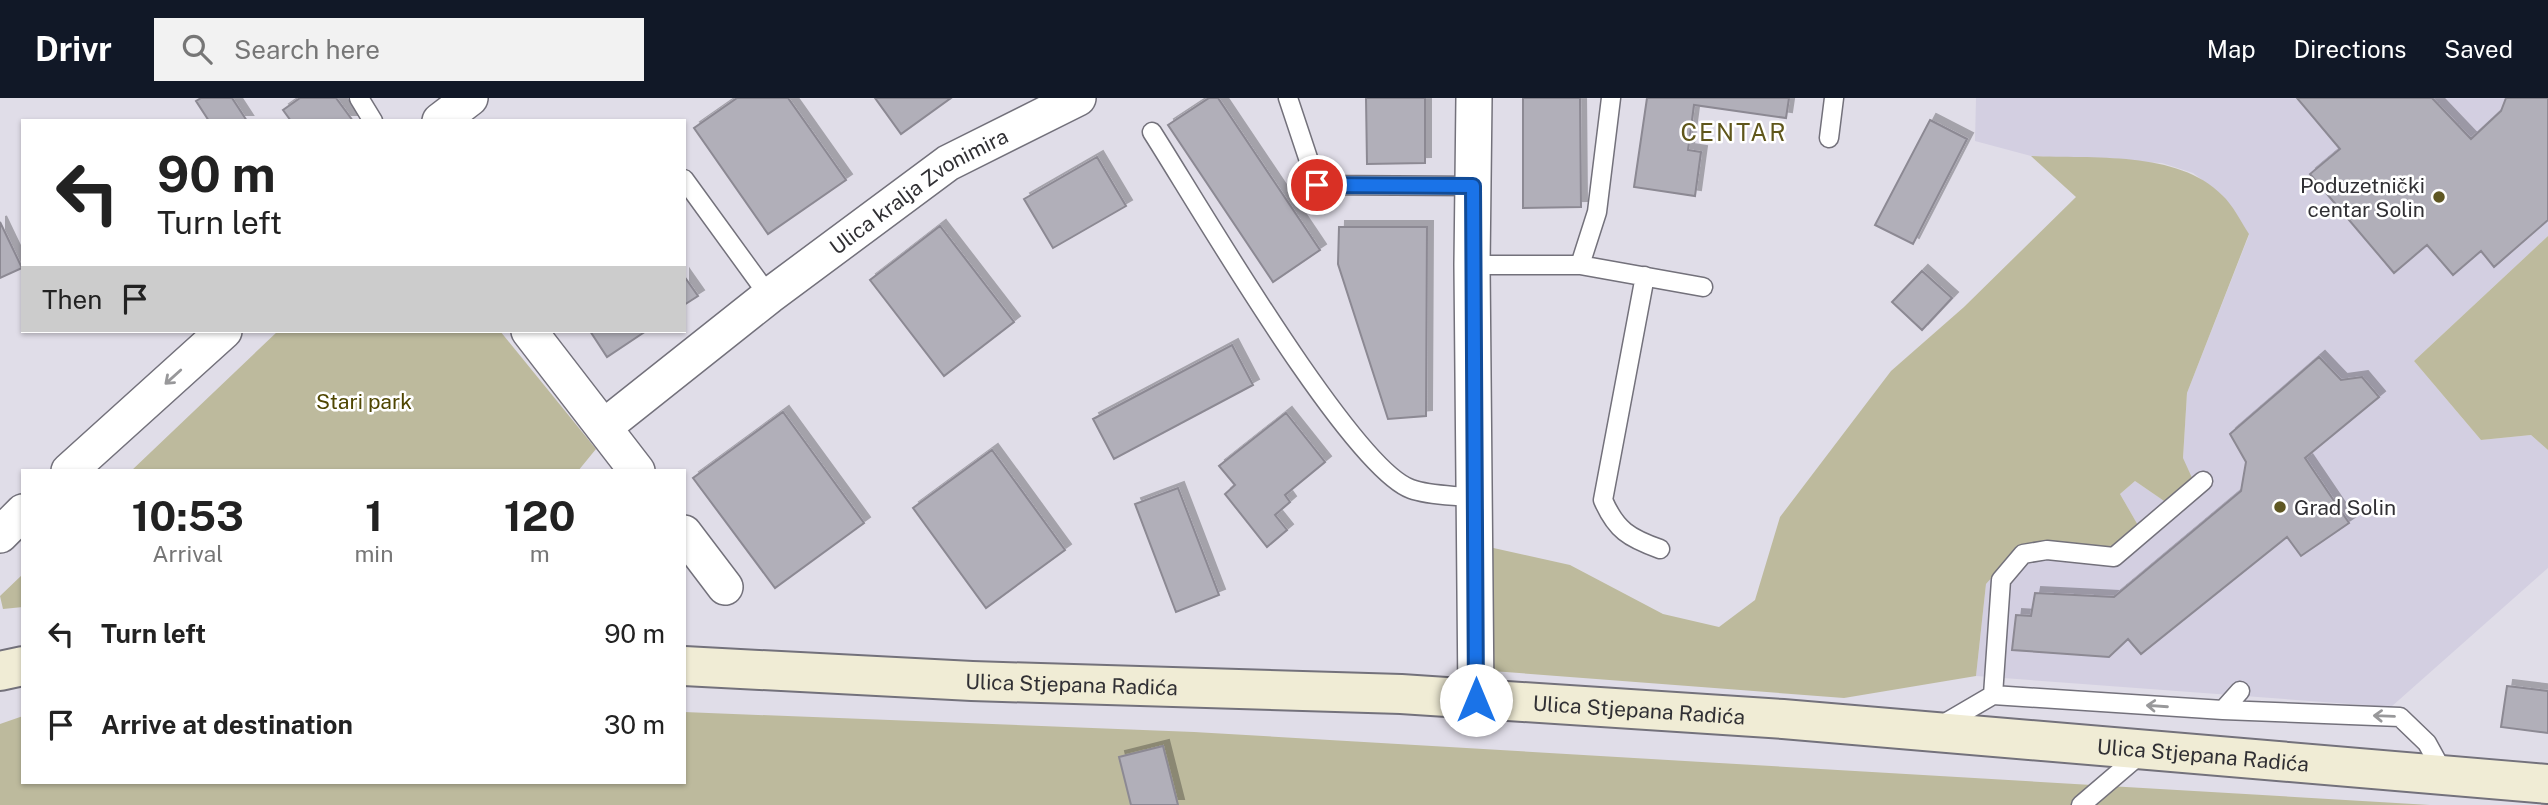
<!DOCTYPE html>
<html lang="en">
<head>
<meta charset="utf-8">
<style>
	body { margin:0; font-family:"Public Sans",sans-serif; background:#f2f2f2; color:#222; height:100vh; display:flex; flex-direction:column; font-size:26px; white-space:nowrap }
	* { box-sizing:border-box; margin:0 }
	p { font-size:23px; color:#767676 }
	.icon { flex:none; width:38px; height:38px; fill:none; stroke:currentColor; stroke-width:2; stroke-linecap:round; stroke-linejoin:round }
	.map { position:relative; flex:1; overflow:hidden }
	.panel { position:absolute; left:21px; top:371px; width:665px; height:315px; display:flex; flex-direction:column; background:#fff; border-radius:0px; box-shadow:0 2px 5px #0004 }
	.panel>* { flex:none }
	.banner { position:absolute; left:21px; top:21px; width:665px; height:214px; border-radius:0px; box-shadow:0 2px 5px #0004; background:#fff; color:#222; overflow:hidden }
	.pin { position:absolute; display:grid; place-items:center; width:60px; height:60px; color:#fff; margin:-30px; border:4px solid #fff; border-radius:50%; box-shadow:0 2px 7px #0007 }
	.me { position:absolute; width:77px; margin:-38px; rotate:0deg; stroke-linejoin:round; filter:drop-shadow(0 0 5px #0008) }
	.turn { display:flex; align-items:center; gap:24px; height:147px; padding:0 21px; font-size:32px }
	.turn .icon { width:91px; height:91px; stroke-width:2.5 }
	.turn b { display:block; font-size:49px; line-height:60px }
	.then { display:flex; align-items:center; height:66px; padding:0 21px; background:#0003; gap:14px; font-size:26px }
	.eta { display:flex; justify-content:space-evenly; align-items:center; height:119px; text-align:center }
	.eta b { font-size:42px; font-weight:700; line-height:49px }
	ul { padding:0; list-style:none }
	li { display:flex; align-items:center; gap:21px; height:91px; padding:0 21px }
	li div { flex:1 }
	li b { display:block; font-size:26px }
	li em { font-style:normal }
	header { display:flex; align-items:center; gap:42px; box-sizing:border-box; height:98px; padding:0 35px; background:#111827; color:#fff }
	header strong { font-size:33px }
	nav { display:flex; gap:38px; margin-inline-start:auto; font-size:24px }
	.search { width:490px; height:63px; background:#f2f2f2; display:flex; align-items:center; gap:18px; box-sizing:border-box; padding:0 24px; border-radius:0px; color:#767676; font-size:26px }
	.map>svg:first-child { display:block }
	.built { fill:#d3cfe1 }
	.green { fill:#bdba9d }
	.building { fill:#b1afb9; stroke:#8c8993; stroke-width:2; filter:url(#shadow) }
	.lines { fill:none; stroke-linecap:round; stroke-linejoin:round }
	.lane-casing { stroke:#73717b; stroke-width:21 }
	.street-casing { stroke:#73717b; stroke-width:38 }
	.secondary-casing { stroke:#73717b; stroke-width:42 }
	.lane { stroke:#fff; stroke-width:18 }
	.street { stroke:#fff; stroke-width:35 }
	.secondary { stroke:#f0ecd5; stroke-width:38 }
	.oneway { stroke:#98989a }
	.route-casing { stroke:#114b97; stroke-width:18 }
	.route { stroke:#1a73e8; stroke-width:12 }
	.poi-dot { fill:#5f5723; stroke:#fff; stroke-width:2.5 }
	.labels { text-anchor:middle; dominant-baseline:central; stroke-width:5; stroke-linejoin:round; paint-order:stroke }
	.poi-label { font-size:21px; fill:#313034; stroke:#fff; text-anchor:end }
	.street-label { font-size:21px; fill:#313034; stroke:#fff }
	.park-label { font-size:21px; fill:#4f4602; stroke:#fff }
	.quarter-label { font-size:24px; letter-spacing:2px; fill:#5f561a; stroke:#fff }
</style>
</head>
<body>
<header>
<strong>Drivr</strong>
<div class="search"><svg class="icon" aria-label="search" viewBox="0 0 24 24"><circle cx="10" cy="10" r="6"/><path d="M15 15l6 6"/></svg>Search here</div>
<nav><a>Map</a><a>Directions</a><a>Saved</a></nav>
</header>
<div class="map">
<svg width="2548" height="707" viewBox="0 0 2548 707">
	<defs>
		<filter id="shadow"><feDropShadow dx="6" dy="-6" stdDeviation="0" flood-color="#0004"/></filter>
	</defs>
	<rect width="100%" height="100%" fill="#e0dde8"/>
	<path class="built" d="M1976,0H2548V138L2414,263L2481,342L2531,337L2548,352V470L2391,609L1976,578L1986,486L2010,459L2139,429L2120,396L2135,383L2167,405L2183,360L2187,295L2249,137L2222,97L2193,75L2162,65L2031,58L1975,43Z"/>
	<path class="green" d="M2031,58C2090,61 2178,52 2222,97C2233,107 2241,124 2249,136L2187,295L2183,360L2193,382L2167,405L2135,383L2120,396L2139,429L2108,457L2010,459L1986,486L1976,578L1844,600L1492,573L1489,449L1570,467L1663,516L1719,529L1755,502L1780,419L1891,273L1964,209L2076,99Z
		M2548,138V352L2531,337L2481,342L2414,263Z
		M278,233H500L596,351L578,373H131Z
		M23,476V509L3,511L0,498Z
		M684,614L1194,634L2430,707H0V626L23,618V684H684Z"/>
	<path class="building" d="M201,0H232L247,23H209L196,3Z
		M300,0H336L353,23H291L283,12Z
		M737,0H788L846,82L768,136L694,30Z
		M875,0H951L901,36Z
		M1209,0H1218L1320,152L1273,184L1168,27Z
		M1366,0H1425V65L1367,66Z
		M1523,0H1580L1581,109L1523,110Z
		M1647,0H1789L1786,20L1694,7L1688,52L1701,54L1695,98L1634,89Z
		M2297,0H2432L2471,41L2501,13L2506,0H2548V122L2494,169L2481,153L2453,177L2427,147L2394,175L2310,76L2340,51Z
		M1930,22L1967,41L1913,146L1875,127Z
		M1097,59L1126,108L1053,150L1024,101Z
		M0,124L22,170L0,180Z
		M940,128L1014,224L944,278L870,182Z
		M1339,129H1427L1426,318L1388,321L1338,166Z
		M1922,173L1952,200L1922,232L1892,204Z
		M684,178L698,198L684,207Z
		M590,233H646L607,259Z
		M1232,247L1253,287L1114,361L1093,321Z
		M2319,259L2341,282L2362,279L2379,299L2305,360L2349,425L2301,458L2287,439L2141,556L2128,541L2109,559L2012,552L2016,517L2031,518L2035,495L2114,499L2241,393L2246,364L2230,336Z
		M783,314L864,425L775,490L693,380Z
		M1286,315L1325,364L1285,397L1290,404L1275,417L1287,432L1267,449L1225,396L1235,387L1219,368Z
		M992,352L1065,452L986,510L913,410Z
		M1178,390L1219,497L1176,514L1135,406Z
		M2507,588L2548,593V635L2501,629Z
		M1163,648L1178,707H1131L1119,659Z"/>
	<g class="lines">
		<defs>
			<path id="lane" d="M359,0L373,23
				M1288,0L1317,87L1473,88
				M1152,34C1195,101 1351,370 1411,391C1430,398 1455,397 1475,400
				M1829,40L1834,0
				M684,81L769,198
				M1472,167H1580L1597,114L1611,0
				M1580,167L1703,189
				M1645,178L1603,402C1616,432 1629,440 1660,451
				M1993,597L2001,482L2023,456L2047,452L2114,459L2203,383
				M2223,612L2240,593
				M1940,628L1993,597L2223,612L2400,619L2427,645L2444,676
				M2081,707L2143,654"/>
			<g id="street">
				<path d="M1474,0L1472,167L1476,602"/>
				<path d="M440,23L470,0"/>
				<path d="M529,233L637,373"/>
				<path id="s1" d="M604,329L769,198L948,65L1078,0"/>
				<path d="M69,373L224,233"/>
				<path d="M684,435L725,489"/>
				<path d="M0,437L23,414"/>
			</g>
			<g id="secondary">
				<path id="s2" d="M684,568L972,583L1401,596L1783,621L2548,686"/>
				<path d="M0,573L23,568"/>
			</g>
		</defs>
		<use href="#lane" class="lane-casing"/>
		<use href="#street" class="street-casing"/>
		<use href="#secondary" class="secondary-casing"/>
		<use href="#lane" class="lane"/>
		<use href="#street" class="street"/>
		<use href="#secondary" class="secondary"/>
	</g>
	<defs><path id="oneway-shaft" d="M-6 0H5M1.5-3L5.5 0L1.5 3" fill="none" stroke-width="1.6" stroke-linecap="round" stroke-linejoin="round" transform="scale(1.75)"/></defs>
	<g class="oneway">
		<use href="#oneway-shaft" transform="translate(173 279) rotate(138)"/>
		<use href="#oneway-shaft" transform="translate(2157 608) rotate(-176)"/>
		<use href="#oneway-shaft" transform="translate(2384 618) rotate(-178)"/>
	</g>
	<g class="lines">
		<defs>
			<path id="route" d="M1317,87L1473,88L1476,602"/>
		</defs>
		<use href="#route" class="route-casing"/>
		<use href="#route" class="route"/>
	</g>
	<g class="poi-dot">
		<circle cx="2439" cy="99" r="7"/>
		<circle cx="2280" cy="409" r="7"/>
	</g>
	<g class="labels">
		<g class="poi-label">
			<text x="2425" y="87">Poduzetnički<tspan x="2425" dy="24">centar Solin</tspan></text>
			<text x="2294" y="409" text-anchor="start">Grad Solin</text>
		</g>
		<g class="street-label">
			<text stroke="none"><textPath href="#s1" startOffset="394">Ulica kralja Zvonimira</textPath></text>
			<text stroke="none"><textPath href="#s2" startOffset="388">Ulica Stjepana Radića</textPath></text>
			<text stroke="none"><textPath href="#s2" startOffset="956">Ulica Stjepana Radića</textPath></text>
			<text stroke="none"><textPath href="#s2" startOffset="1522">Ulica Stjepana Radića</textPath></text>
		</g>
		<g class="park-label">
			<text x="364" y="303">Stari park</text>
		</g>
		<g class="quarter-label">
			<text x="1734" y="34">CENTAR</text>
		</g>
	</g>
</svg>
<div class="pin" style="left:1317px;top:87px;background:#d93025"><svg class="icon" aria-label="arrive" viewBox="0 0 24 24"><path d="M6 21V4h12l-3 4 3 4H6"/></svg></div>
<svg class="me" style="left:1476px;top:602px" viewBox="-20 -20 40 40"><circle r="19" fill="#fff"/><path d="M0-13L10 11 0 6-10 11z" fill="#1a73e8"/></svg>
<div class="banner">
<div class="turn"><svg class="icon" aria-label="left" viewBox="0 0 24 24"><path d="M17 20v-9H6M10 6l-5 5 5 5"/></svg><div><b>90 m</b>Turn left</div></div>
<div class="then">Then<svg class="icon" aria-label="arrive" viewBox="0 0 24 24"><path d="M6 21V4h12l-3 4 3 4H6"/></svg></div>
</div>
<section class="panel">
<div class="eta">
<div><b>10:53</b><p>Arrival</p></div>
<div><b>1</b><p>min</p></div>
<div><b>120</b><p>m</p></div>
</div>
<ul>
<li><svg class="icon" aria-label="left" viewBox="0 0 24 24"><path d="M17 20v-9H6M10 6l-5 5 5 5"/></svg><div><b>Turn left</b></div><em>90 m</em></li>
<li><svg class="icon" aria-label="arrive" viewBox="0 0 24 24"><path d="M6 21V4h12l-3 4 3 4H6"/></svg><div><b>Arrive at destination</b></div><em>30 m</em></li>
</ul>
</section>
</div>
</body>
</html>
